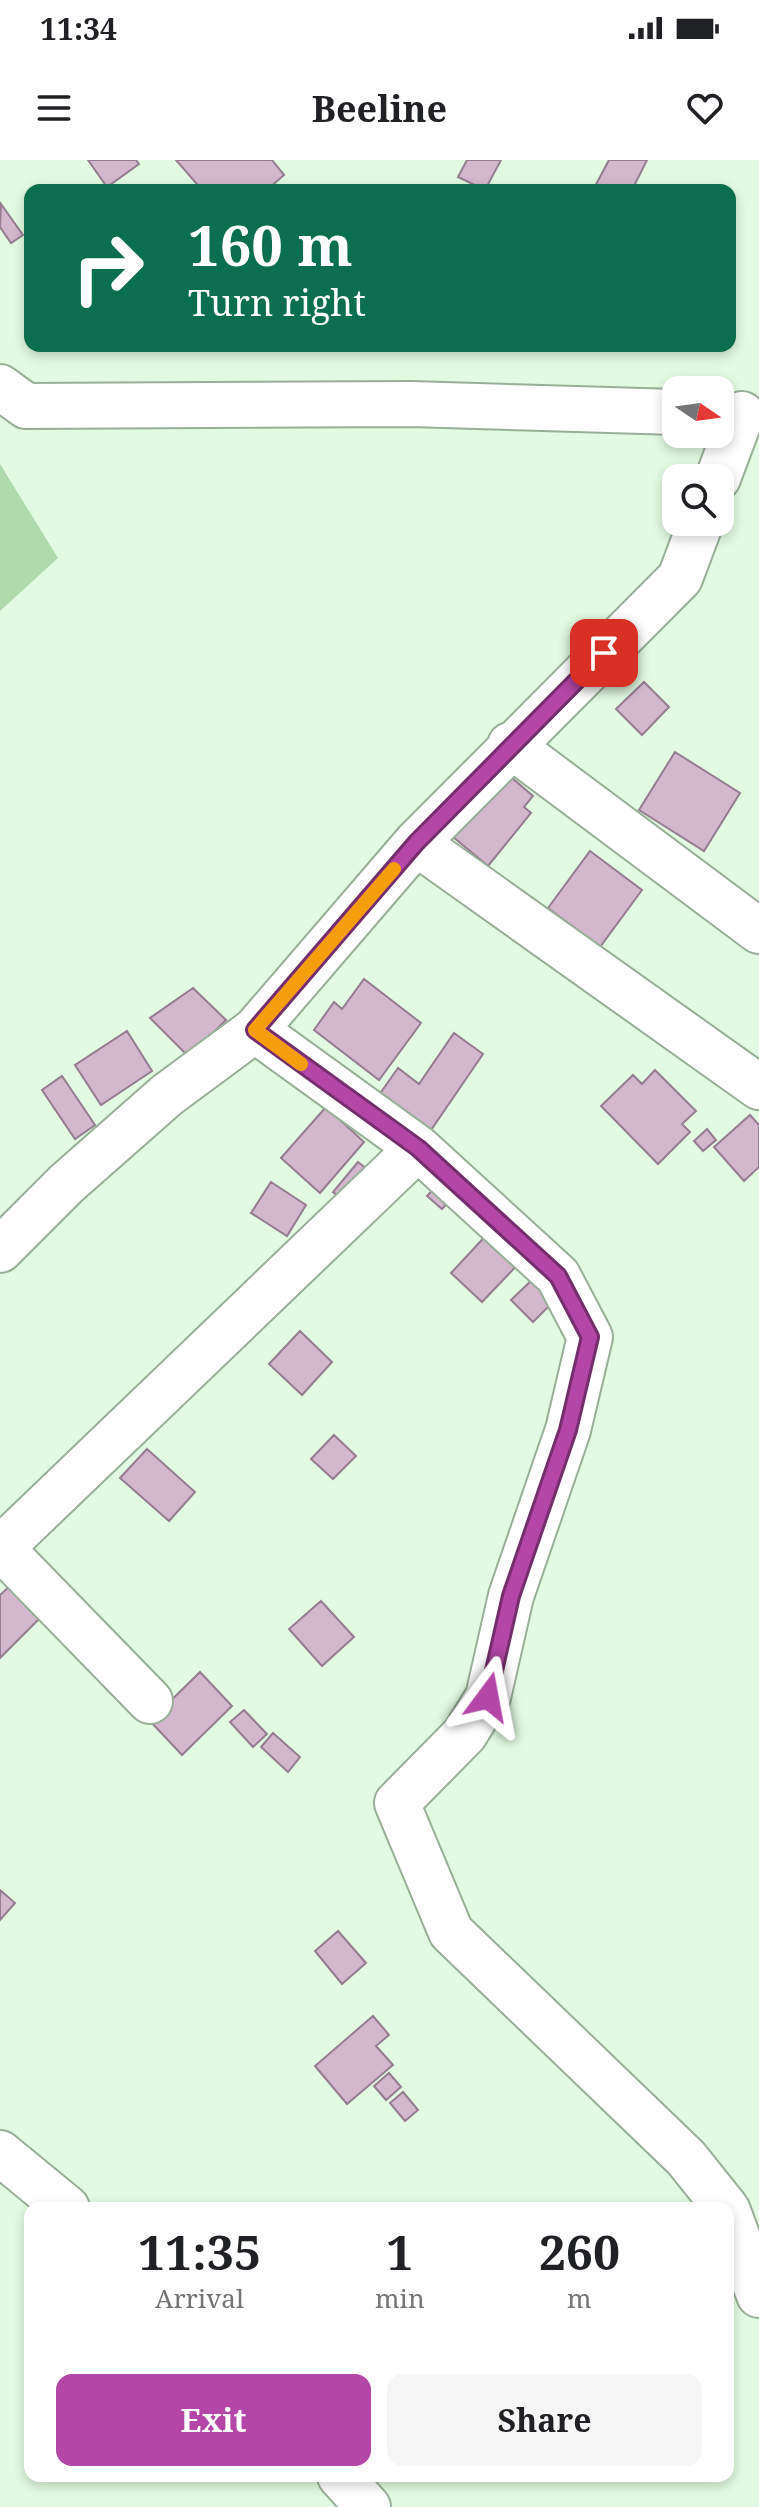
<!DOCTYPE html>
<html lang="en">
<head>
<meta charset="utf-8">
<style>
	body { margin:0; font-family:"Noto Serif",serif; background:#f6f6f6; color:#202124; height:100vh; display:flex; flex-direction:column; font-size:30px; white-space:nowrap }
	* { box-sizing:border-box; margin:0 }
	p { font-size:26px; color:#757577 }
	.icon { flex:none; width:44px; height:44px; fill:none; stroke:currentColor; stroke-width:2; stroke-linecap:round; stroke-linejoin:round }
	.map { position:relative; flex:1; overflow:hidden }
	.drawer { position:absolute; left:24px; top:2042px; width:710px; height:280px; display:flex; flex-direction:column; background:#fff; border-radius:16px; box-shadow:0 4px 12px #0003 }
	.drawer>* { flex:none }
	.banner { position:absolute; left:24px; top:24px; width:712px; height:168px; border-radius:16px; box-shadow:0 4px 12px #0003; background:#0b6e4f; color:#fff; overflow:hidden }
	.needle { width:52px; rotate:103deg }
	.fabs { position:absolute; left:662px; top:216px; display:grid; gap:16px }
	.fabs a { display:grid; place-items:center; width:72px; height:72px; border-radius:16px; background:#fff; box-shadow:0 4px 12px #0003; font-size:40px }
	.pin { position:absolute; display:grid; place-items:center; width:68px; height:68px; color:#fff; margin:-34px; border-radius:16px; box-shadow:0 4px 12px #0006 }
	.me { position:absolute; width:88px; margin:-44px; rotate:13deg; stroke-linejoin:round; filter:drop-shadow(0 0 6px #0008) }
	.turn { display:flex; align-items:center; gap:28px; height:168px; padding:0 32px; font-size:36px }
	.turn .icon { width:104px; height:104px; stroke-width:2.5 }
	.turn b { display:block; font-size:56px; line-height:68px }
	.eta { display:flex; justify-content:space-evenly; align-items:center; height:136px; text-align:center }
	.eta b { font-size:48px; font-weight:700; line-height:56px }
	.action { display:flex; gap:16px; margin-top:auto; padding:16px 32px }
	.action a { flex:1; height:92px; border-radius:16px; background:#b346a6; color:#fff; font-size:32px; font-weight:700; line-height:92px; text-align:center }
	.action a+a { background:#f6f6f6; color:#202124 }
	.status { display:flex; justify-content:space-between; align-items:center; height:56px; padding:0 40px; background:#fff; direction:ltr }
	.status svg { height:22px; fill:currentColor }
	header { display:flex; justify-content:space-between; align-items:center; height:104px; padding:0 32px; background:#fff; font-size:36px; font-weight:700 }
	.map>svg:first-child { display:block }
	.green { fill:#afdaad }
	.building { fill:#d2b7cd; stroke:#957c90; stroke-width:2 }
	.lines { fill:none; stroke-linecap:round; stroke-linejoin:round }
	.minor-casing { stroke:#98af97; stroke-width:48 }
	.minor { stroke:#fff; stroke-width:44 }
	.route-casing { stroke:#742e6c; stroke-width:20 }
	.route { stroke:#b346a6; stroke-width:14 }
	.slow { stroke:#f59e0b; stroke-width:14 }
</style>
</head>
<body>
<div class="status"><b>11:34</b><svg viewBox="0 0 49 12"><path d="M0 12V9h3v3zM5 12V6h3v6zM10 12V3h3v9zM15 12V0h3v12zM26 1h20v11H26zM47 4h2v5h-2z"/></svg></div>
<header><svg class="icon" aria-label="menu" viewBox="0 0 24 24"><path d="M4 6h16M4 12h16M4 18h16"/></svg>Beeline<svg class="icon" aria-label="heart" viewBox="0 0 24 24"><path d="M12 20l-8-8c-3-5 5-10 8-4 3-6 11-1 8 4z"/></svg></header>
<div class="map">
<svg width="759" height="2347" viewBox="0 0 759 2347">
	<rect width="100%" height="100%" fill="#e2fae1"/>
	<path class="green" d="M0,304L58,398L0,451Z"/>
	<path class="building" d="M88,0H136L139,4L107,27Z
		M176,0H272L284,15L267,30H202Z
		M467,0H501L485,30L458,17Z
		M609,0H647L632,30H593Z
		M1,44L23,75L11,83L0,67Z
		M644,522L669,547L642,575L616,549Z
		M675,592L740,633L704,691L639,650Z
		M499,607L533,636L524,647L531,653L488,706L446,671Z
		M590,691L642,730L600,787L548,748Z
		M364,819L421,863L379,920L314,870L334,842L342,849Z
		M193,828L226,860L189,897L150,858Z
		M127,871L152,911L101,945L75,905Z
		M454,873L483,894L431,970L379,935L398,908L419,924Z
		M655,910L696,951L682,964L690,972L658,1004L601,946L633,915L642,924Z
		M62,916L95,965L75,979L42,930Z
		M326,947L364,982L320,1033L281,998Z
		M750,955L759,965V1007L744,1021L714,987Z
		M707,969L716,980L703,991L694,981Z
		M358,1002L373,1014L348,1044L333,1032Z
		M441,1021L456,1034L442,1049L427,1036Z
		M271,1022L306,1045L287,1076L251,1053Z
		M493,1068L525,1097L482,1142L451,1113Z
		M535,1117L556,1139L533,1162L511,1140Z
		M300,1171L332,1202L302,1235L269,1204Z
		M334,1275L356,1296L333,1319L311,1299Z
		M147,1289L195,1332L169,1361L120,1318Z
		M10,1426L41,1457L0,1498V1435Z
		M321,1441L354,1477L322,1506L289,1469Z
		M200,1512L232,1546L182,1595L150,1561Z
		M244,1550L267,1574L253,1587L230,1562Z
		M273,1573L300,1597L288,1612L261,1587Z
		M0,1730L15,1743L0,1760Z
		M338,1771L366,1803L342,1824L315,1791Z
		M373,1856L389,1875L376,1886L393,1905L347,1944L315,1906Z
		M389,1913L401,1927L386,1940L374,1926Z
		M403,1932L418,1950L405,1961L390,1943Z"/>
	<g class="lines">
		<defs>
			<path id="minor" d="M0,227L26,246L411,244L676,252
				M718,318L742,254
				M510,585L759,771
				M416,683L759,927
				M255,870L418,988L558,1116L590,1177L568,1270L511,1436L488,1537L465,1574L397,1643L451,1772L686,1998L726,2048
				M0,1090L66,1024L167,935L255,870L416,683L680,418L701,362
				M150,1541L1,1388L418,988
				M0,1993L67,2048
				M728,2051L759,2135
				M340,2316L368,2347"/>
		</defs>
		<use href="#minor" class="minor-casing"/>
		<use href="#minor" class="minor"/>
	</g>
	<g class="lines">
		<defs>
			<path id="route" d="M488,1537L511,1436L568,1270L590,1177L558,1116L418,988L255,870L416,683L604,493"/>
		</defs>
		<use href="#route" class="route-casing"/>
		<use href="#route" class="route"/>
		<path class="slow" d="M301,904L255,870L394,709"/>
	</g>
</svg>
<div class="fabs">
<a><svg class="needle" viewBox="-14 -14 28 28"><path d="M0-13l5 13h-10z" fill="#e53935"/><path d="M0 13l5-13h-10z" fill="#757577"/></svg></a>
<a><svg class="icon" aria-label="search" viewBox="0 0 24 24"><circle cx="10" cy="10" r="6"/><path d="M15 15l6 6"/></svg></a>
</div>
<div class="pin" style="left:604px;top:493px;background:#d93025"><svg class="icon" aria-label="arrive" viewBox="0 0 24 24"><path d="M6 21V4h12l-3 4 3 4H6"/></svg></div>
<svg class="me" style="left:488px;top:1537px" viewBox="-20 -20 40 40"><path d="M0-17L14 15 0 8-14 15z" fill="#b346a6" stroke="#fff" stroke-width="4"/></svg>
<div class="banner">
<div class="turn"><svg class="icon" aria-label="right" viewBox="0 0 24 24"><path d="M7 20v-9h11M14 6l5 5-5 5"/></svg><div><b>160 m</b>Turn right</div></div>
</div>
<section class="drawer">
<div class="eta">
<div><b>11:35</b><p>Arrival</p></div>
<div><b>1</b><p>min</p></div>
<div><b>260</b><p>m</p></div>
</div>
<div class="action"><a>Exit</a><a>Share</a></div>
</section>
</div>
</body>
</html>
